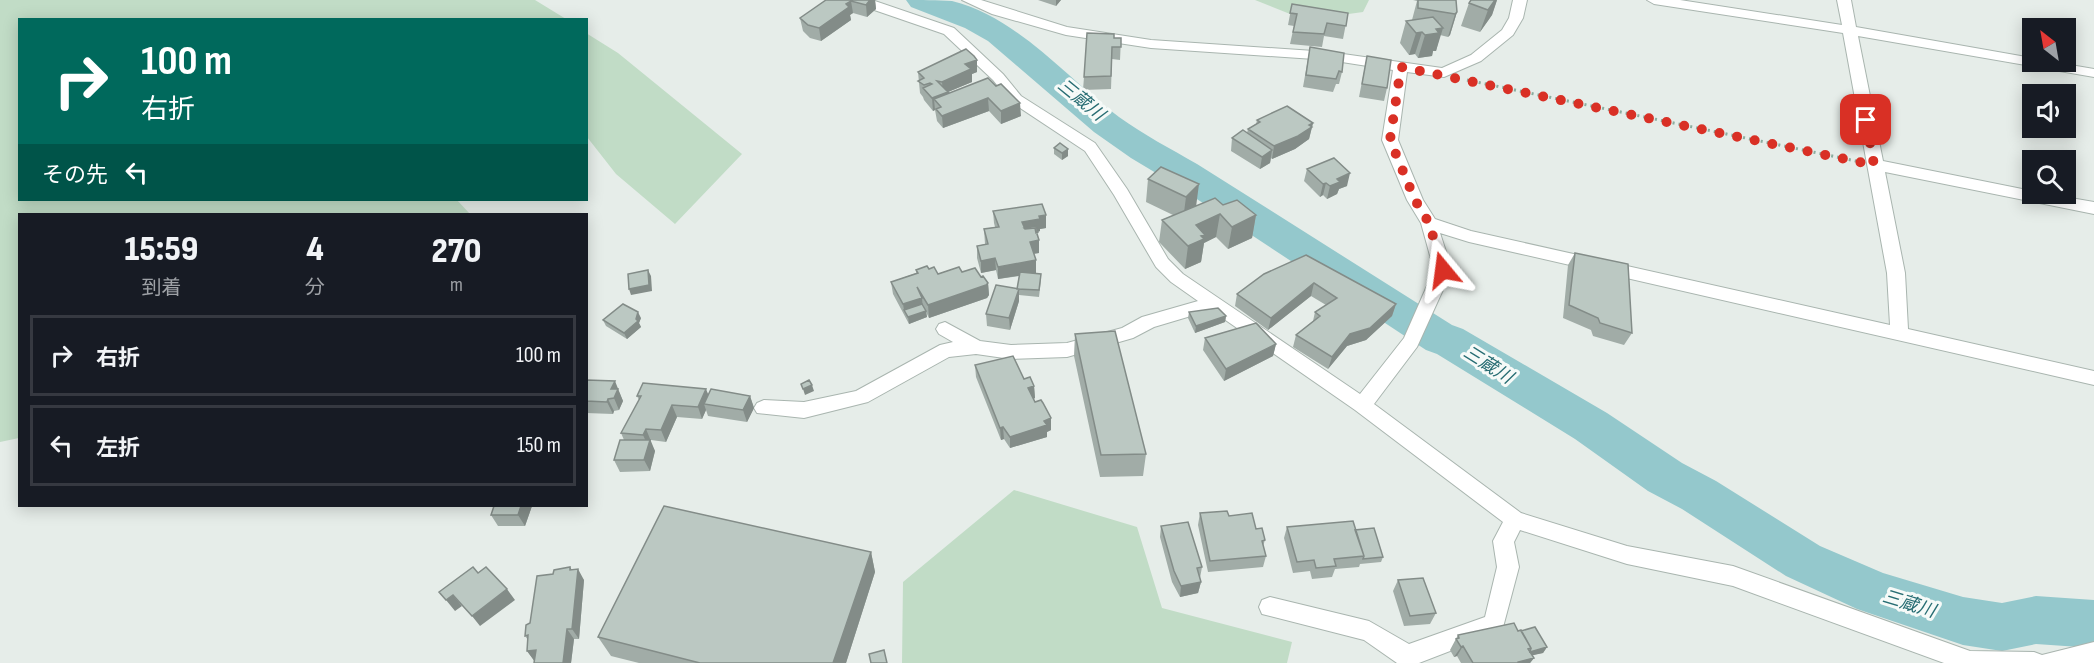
<!DOCTYPE html>
<html lang="ja">
<head>
<meta charset="utf-8">
<style>
	body { margin:0; font-family:"Sofia Sans Condensed","Noto Sans JP",sans-serif; background:#242831; color:#f1f3f6; height:100vh; display:flex; flex-direction:column; font-size:22px; white-space:nowrap }
	* { box-sizing:border-box; margin:0 }
	p { font-size:20px; color:#9ea1a6 }
	.icon { flex:none; width:33px; height:33px; fill:none; stroke:currentColor; stroke-width:2; stroke-linecap:round; stroke-linejoin:round }
	.map { position:relative; flex:1; overflow:hidden }
	.panel { position:absolute; left:18px; top:213px; width:570px; height:294px; display:flex; flex-direction:column; background:#171b24; border-radius:0px; box-shadow:0 3px 15px #0003 }
	.panel>* { flex:none }
	.banner { position:absolute; left:18px; top:18px; width:570px; height:183px; border-radius:0px; box-shadow:0 3px 15px #0003; background:#00695c; color:#fff; overflow:hidden }
	.needle { width:39px; rotate:329deg }
	.controls { position:absolute; left:2022px; top:18px; display:grid; gap:12px }
	.controls a { display:grid; place-items:center; width:54px; height:54px; border-radius:0px; background:#171b24; box-shadow:0 3px 15px #0003; font-size:30px }
	.pin { position:absolute; display:grid; place-items:center; width:51px; height:51px; color:#fff; margin:-26px; border-radius:12px; box-shadow:0 3px 9px #0006 }
	.me { position:absolute; width:66px; margin:-33px; rotate:344deg; stroke-linejoin:round; filter:drop-shadow(0 0 4px #0008) }
	.turn { display:flex; align-items:center; gap:21px; height:126px; padding:0 24px; font-size:27px }
	.turn .icon { width:78px; height:78px; stroke-width:2.5 }
	.turn b { display:block; font-size:42px; line-height:51px }
	.then { display:flex; align-items:center; height:57px; padding:0 24px; background:#0003; gap:12px; font-size:22px }
	.eta { display:flex; justify-content:space-evenly; align-items:center; height:102px; text-align:center }
	.eta b { font-size:36px; font-weight:800; line-height:42px }
	ul { padding:0; list-style:none }
	li { display:flex; align-items:center; gap:18px; height:81px; margin:0 12px 9px; padding:0 12px; border:3px solid #363941; border-radius:0px }
	li div { flex:1 }
	li b { display:block; font-size:22px }
	li em { font-style:normal }
	.map>svg:first-child { display:block }
	.green { fill:#c1dcc6 }
	.lines { fill:none; stroke-linecap:round; stroke-linejoin:round }
	.river { fill:#94c8cc; fill-rule:evenodd }
	.minor-casing { stroke:#a9b5af; stroke-width:2 }
	.path { stroke:#8aad9f; stroke-width:3; stroke-dasharray:2 4; stroke-linecap:butt }
	.minor { fill:#fff; fill-rule:evenodd }
	.wall { fill:#a1aca7 }
	.shaded-wall { fill:#838c88 }
	.building { fill:#bbc8c2; stroke:#838c88; stroke-width:1.5 }
	.route { stroke:#d93025; stroke-width:10; stroke-dasharray:0 18 }
	.labels { text-anchor:middle; dominant-baseline:central; stroke-width:6; stroke-linejoin:round; paint-order:stroke }
	.water-label { font-size:18px; font-style:italic; fill:#276d73; stroke:#f6faf8 }
</style>
</head>
<body>
<div class="map">
<svg width="2094" height="663" viewBox="0 0 2094 663">
	<rect width="100%" height="100%" fill="#e6ede9"/>
	<path class="green" d="M0,0H535L566,19L20,20V200H457L470,214H20L19,438L0,442Z
		M1255,0H1369L1363,12L1305,20Z
		M586,33L618,53L742,154L675,224L616,174L587,137Z
		M1014,490L1137,527L1162,608L1292,642L1287,663H902L903,582Z"/>
	<g class="lines">
		<path class="river" d="M906,0C920,0 938,0 952,1C1019,18 1065,77 1119,117C1144,135 1171,149 1197,164L1452,325L1463,329L1607,413L1682,463L1716,481L1820,546L1883,573L1963,597L2002,603L2036,596L2094,600V648L2036,644L2002,651L1963,645L1857,609L1786,576L1682,509L1648,491L1575,439L1437,354L1426,350L1171,182L1131,158L1094,132L988,41L965,28L911,7Z"/>
		<defs>
			<path id="minor" d="M852,0H872L954,28L1003,74L1021,96L1095,143L1127,189L1168,259L1183,274L1360,394L1404,338L1434,270L1421,223L1407,200L1382,140L1393,70L1329,60L1151,48L1066,35L992,14L962,0H981L1067,27L1151,40L1329,52L1442,68L1471,55L1502,30L1509,18L1513,0H1527L1523,18L1513,35L1481,61L1444,77L1407,72L1398,140L1423,200L1435,219L1471,231L1890,325L1887,273L1843,33L1654,4L1647,0H1680L1842,25L1837,0H1851L1856,27L2032,58V62H2053L2094,69V77L1858,36L1883,161L2032,191V194H2048L2094,202V214L1885,172L1905,273L1908,329L2094,371V385L1469,242L1440,233L1452,270L1417,347L1374,404L1521,513L1627,546L1733,566L1970,651L2034,652L2042,655L2094,642V663H1944L1733,586L1627,564L1520,530L1514,542L1519,567L1502,631L1419,663H1397L1364,640L1262,614L1259,607L1262,600L1270,597L1369,621L1409,644L1485,617L1497,567L1493,541L1503,522L1355,410L1211,310L1154,327L1133,338L1067,357L1011,359L976,354L949,357L868,402L804,418L757,413L754,408L757,403L764,400L804,402L856,391L940,345L953,342L939,334L936,329L939,324L945,322L980,341L1011,345L1067,343L1122,328L1142,317L1198,301L1171,282L1156,267L1114,195L1085,151L1011,102L993,80L944,34L854,3Z"/>
		</defs>
		<use href="#minor" class="minor-casing"/>
		<path class="path" d="M1467,80L1856,161"/>
		<use href="#minor" class="minor"/>
	</g>
	<path class="wall" d="M826,0H875L876,9L867,17L853,13L850,15L851,20L821,41L810,38L803,31L800,18Z
		M1038,0H1061L1056,6Z
		M1413,0H1456L1457,12L1450,35L1448,37L1440,35L1436,51H1433L1432,56L1418,58L1415,54L1409,55L1400,43L1406,21L1412,20L1417,1Z
		M1497,0L1492,15L1480,32L1461,26L1469,3Z
		M1292,4L1348,13L1343,39L1324,36L1322,47L1290,44L1294,26L1288,25Z
		M1114,38H1121L1120,60L1112,59L1111,89L1083,90L1084,77Z
		M1310,47L1342,72L1339,84H1336L1333,92L1303,87Z
		M1367,56L1387,88L1384,101L1359,97Z
		M918,72H977L972,74V82L948,92V94L988,78L1021,116L1001,124L989,111L943,128L937,121L935,110L933,111L924,100L923,97L920,93Z
		M1257,120L1313,123L1309,139L1295,149L1272,159L1271,158L1270,163L1260,169L1231,151L1232,138L1247,133L1248,129L1256,124Z
		M1054,148L1068,156L1062,160L1054,154Z
		M1161,167L1196,206L1223,205L1256,215L1252,238L1228,249L1216,237L1204,243L1201,262L1185,269L1159,242L1162,220L1173,215L1146,202L1148,179Z
		M1307,169L1347,186L1339,189L1337,194L1327,199L1323,195L1320,197L1304,181Z
		M993,211L1046,228L1040,229V231L1038,232L1039,253L1034,254L1036,273H1033L1041,280L1039,297L1019,295V301L1010,330L987,326L986,314L1017,289L1019,276L998,279L996,270L981,273L977,258V246L985,244L984,229L995,227L994,223Z
		M1575,253L1632,333L1624,345L1593,336L1591,330L1563,318L1568,265Z
		M1306,255L1396,304L1392,316L1366,340L1347,346L1328,369L1293,347L1296,335L1313,321L1315,312L1326,305L1311,296L1268,330L1235,306L1237,294Z
		M929,269L938,274L981,277L988,283L989,295L987,298L929,318L926,312L927,317L909,324L893,294L891,282L916,273V270Z
		M1189,312L1226,316L1225,322L1195,333L1188,318Z
		M641,318L639,323L641,327L627,339L606,326L603,320Z
		M1075,334L1146,454L1143,476L1100,477L1074,356Z
		M1205,338L1276,344L1273,356L1224,381L1203,350Z
		M975,365L1024,379L1034,386L1035,398L1034,399L1035,402L1051,418V430L1047,432V437L1010,448L1004,439L1001,440L976,377Z
		M586,380L620,393V394L623,401L619,410L614,411L613,414L586,413Z
		M708,395L750,396L754,408L747,422L708,416L706,410L702,419L677,417L666,442L651,440L650,442L655,451L650,471L620,472L614,460L624,440L621,433L639,400L637,396Z
		M494,506H532L525,526H498L491,515Z
		M1200,513L1229,516L1256,529L1265,540L1263,546L1266,556L1263,567L1208,572L1198,525Z
		M1161,526L1202,567L1200,578L1201,582L1198,593L1180,597L1172,582L1160,537Z
		M1287,527L1355,530L1383,557L1381,562L1360,564L1359,567L1335,569L1332,577L1312,579L1310,571L1293,573L1284,538Z
		M871,552L875,572L846,663H639L611,656L598,637Z
		M570,567L571,570L584,580L579,639H574L571,663H534V660L527,651L528,640L525,636L530,623Z
		M1398,580L1436,613L1430,624L1404,626L1393,591Z
		M1458,635L1547,647L1543,653L1532,655L1534,658L1530,663H1461L1457,656L1454,657L1450,650Z"/>
	<path class="shaded-wall" d="M870,0H875L876,9L867,17L866,5Z
		M1056,0H1061L1056,6Z
		M1495,0H1497L1492,15L1480,32L1488,10Z
		M851,1L853,13L850,15L851,20L821,41L819,28Z
		M1457,12L1450,35L1448,37L1455,14Z
		M1443,28L1436,51H1433L1432,56L1418,58L1425,35L1436,29Z
		M1422,32L1415,54L1409,55L1416,33Z
		M977,60V72L972,74V82L948,92L949,105L941,107L934,99L935,110L933,111L932,98L943,94L942,82L965,64Z
		M988,98L989,111L943,128L942,116Z
		M1020,103L1021,116L1001,124V111Z
		M1313,123L1309,139L1295,149L1272,159L1274,146Z
		M1068,149V156L1062,160V153Z
		M1272,150L1270,163L1260,169L1262,157Z
		M1350,173L1347,186L1339,189L1337,194L1327,199L1330,186L1337,179Z
		M1326,183L1323,195L1320,197L1323,184Z
		M1199,184L1196,207L1183,220L1186,197Z
		M1220,214L1216,237L1204,243L1201,262L1185,269L1188,246L1196,225Z
		M1046,215V228L1040,229V231L1025,234L1022,222L1039,216Z
		M1256,215L1252,238L1228,249L1232,227Z
		M1039,240V253L1030,254V242Z
		M995,258L996,270L981,273V261Z
		M1036,260V273L998,279V267Z
		M648,270L651,276L652,291L631,295L629,289Z
		M988,283L989,295L987,298L929,318L928,305Z
		M1314,283L1311,296L1268,330L1271,318Z
		M1019,289V301L1010,330L1009,318Z
		M922,298L923,310H904L903,304Z
		M1396,304L1392,316L1366,340L1347,346L1328,369L1332,357L1350,334Z
		M926,311L927,317L909,324L908,317Z
		M638,312L641,318L639,323L641,327L627,339L624,333L636,319Z
		M1226,316L1225,322L1195,333L1196,326Z
		M1276,344L1273,356L1224,381L1226,369Z
		M615,381L623,401L619,410L614,398L611,389Z
		M812,385L814,391L805,395L803,389Z
		M1034,386L1035,398L1028,400V388Z
		M706,389L711,401L704,404L706,410L702,419L698,407Z
		M750,396L754,408L747,422L743,410Z
		M608,399L614,411L613,414L607,402Z
		M672,405L677,417L666,442L661,430Z
		M1051,418V430L1047,432V437L1010,448V437Z
		M1003,427L1004,439L1001,440L1000,428Z
		M646,429L655,451L650,471L644,460L648,446L643,435Z
		M521,506H532L525,526L518,515Z
		M871,552L875,572L846,663H833Z
		M570,567L577,578L578,569L584,580L579,639L572,629Z
		M1201,582L1198,593L1180,597L1181,586Z
		M507,589L515,600L480,626L472,616Z
		M453,595L462,606L455,611L446,600Z
		M567,629L574,639L571,663H563Z
		M1463,646L1457,656L1454,657L1461,647Z
		M1547,647L1543,653L1525,657L1529,652Z
		M536,650L535,662L527,651Z
		M1534,658L1530,663H1517L1518,662Z"/>
	<path class="building" d="M826,0H870L866,5L851,1L846,4L849,7L819,28L808,25L800,18Z
		M1418,0H1456L1457,12L1455,14L1418,8Z
		M1471,0H1495L1488,10L1469,3Z
		M1292,4L1348,13L1346,26L1327,23L1324,34L1293,32L1297,14L1290,13Z
		M1433,17L1443,28L1436,29L1439,33L1425,35L1422,32L1416,33L1406,21Z
		M1087,33L1114,34V38H1121V47H1112L1111,76L1084,77Z
		M1310,47L1344,53L1342,72L1339,71L1336,79L1306,75Z
		M966,49L974,56L977,60L965,64L971,69L942,82L937,81L948,92L932,98L923,88L932,84L930,83L924,85L918,81L924,78L918,72Z
		M1367,56L1391,60L1387,88L1362,84Z
		M988,78L996,86L1001,84L1020,103L1001,111L988,98L942,116L936,109L941,107L934,99Z
		M1287,106L1313,123L1309,125L1312,127L1298,136L1274,146L1248,129L1260,122L1257,120Z
		M1243,130L1272,150L1262,157L1232,138Z
		M1060,143L1068,149L1062,153L1054,148Z
		M1334,158L1350,173L1337,179L1340,182L1330,186L1326,183L1323,184L1307,169Z
		M1161,167L1199,184L1186,197L1148,179Z
		M1215,198L1223,205L1237,200L1256,215L1232,227L1220,214L1196,225L1205,235L1201,236L1204,239L1188,246L1162,220Z
		M1042,204L1046,215L1039,216L1040,219L1022,222L1025,229L1035,228L1039,240L1030,242L1036,260L998,267L995,258L981,261L977,246L988,244L984,229L999,227L993,211Z
		M1036,226L1038,232L1036,233L1035,228L1025,229L1024,228Z
		M1575,253L1628,264L1632,333L1600,323L1598,318L1569,305Z
		M1306,255L1396,304L1370,328L1350,334L1332,357L1296,335L1320,316L1315,312L1337,298L1314,283L1271,318L1237,294L1264,274Z
		M927,266L929,269L934,267L938,274L959,267L962,272L975,268L981,277L983,276L988,283L986,285L928,305L917,287L922,298L903,304L891,282L918,273L916,270Z
		M648,270L649,285L629,289L628,274Z
		M1020,272L1041,274L1039,290L1017,289Z
		M996,285L1019,289L1009,318L986,314Z
		M623,304L638,312L636,319L638,321L624,333L603,320Z
		M922,304L926,311L908,317L904,310Z
		M1218,308L1226,316L1196,326L1189,312Z
		M1256,323L1276,344L1226,369L1205,338Z
		M1115,331L1146,454L1101,455L1075,334Z
		M1013,356L1024,379L1030,377L1034,386L1028,388L1035,402L1041,400L1043,403L1051,418L1044,421L1047,425L1010,437L1003,427L1000,428L975,365Z
		M586,380L615,381L611,389H618L614,398L608,399L607,402L586,401Z
		M809,380L812,385L803,389L801,384Z
		M643,383L706,389L698,407L672,405L661,430L646,429L643,435L621,433L641,396H637Z
		M711,389L750,396L743,410L704,404Z
		M620,440H650L644,460H614Z
		M494,506H521L518,515H491Z
		M664,506L871,552L833,663H700L598,637Z
		M1227,511L1229,516L1252,513L1256,529L1262,528L1265,540L1262,541L1266,556L1210,561L1200,513Z
		M1353,521L1364,556L1334,559L1336,566L1316,568L1314,560L1297,562L1287,527Z
		M1188,522L1202,567L1197,568L1201,582L1181,586L1174,571L1161,526Z
		M1374,528L1383,557L1363,559L1364,556L1355,530Z
		M473,567L478,573L486,567L507,589L472,616L453,595L446,600L439,592Z
		M570,567V570L578,569L572,629H567L563,663H534L536,650L527,651L528,635L525,636L526,625L530,623L537,576L553,574L554,570Z
		M1423,578L1436,613L1410,616L1398,580Z
		M1514,623L1518,631L1521,630L1531,648L1528,649L1534,658L1518,662V663H1473L1463,646L1461,647L1456,639L1459,638L1458,635Z
		M1535,627L1547,647L1530,652L1531,648L1521,631Z
		M884,650L887,663H871L869,654Z"/>
	<g class="lines">
		<path class="route" d="M1443,270L1429,223L1415,200L1390,140L1401,67L1874,165L1866,120"/>
	</g>
	<g class="labels">
		<g class="water-label">
			<text transform="translate(1081 100) rotate(39)">三蔵川</text>
			<text transform="translate(1488 365) rotate(32)">三蔵川</text>
			<text transform="translate(1909 604) rotate(17)">三蔵川</text>
		</g>
	</g>
</svg>
<div class="controls">
<a><svg class="needle" viewBox="-14 -14 28 28"><path d="M0-13l5 13h-10z" fill="#e53935"/><path d="M0 13l5-13h-10z" fill="#9ea1a6"/></svg></a>
<a><svg class="icon" aria-label="sound" viewBox="0 0 24 24"><path d="M4 9h4l5-4v14l-5-4H4zM17 9q2 3 0 6"/></svg></a>
<a><svg class="icon" aria-label="search" viewBox="0 0 24 24"><circle cx="10" cy="10" r="6"/><path d="M15 15l6 6"/></svg></a>
</div>
<div class="pin" style="left:1866px;top:120px;background:#d93025"><svg class="icon" aria-label="arrive" viewBox="0 0 24 24"><path d="M6 21V4h12l-3 4 3 4H6"/></svg></div>
<svg class="me" style="left:1443px;top:270px" viewBox="-20 -20 40 40"><path d="M0-17L14 15 0 8-14 15z" fill="#d93025" stroke="#fff" stroke-width="4"/></svg>
<div class="banner">
<div class="turn"><svg class="icon" aria-label="right" viewBox="0 0 24 24"><path d="M7 20v-9h11M14 6l5 5-5 5"/></svg><div><b>100 m</b>右折</div></div>
<div class="then">その先<svg class="icon" aria-label="left" viewBox="0 0 24 24"><path d="M17 20v-9H6M10 6l-5 5 5 5"/></svg></div>
</div>
<section class="panel">
<div class="eta">
<div><b>15:59</b><p>到着</p></div>
<div><b>4</b><p>分</p></div>
<div><b>270</b><p>m</p></div>
</div>
<ul>
<li><svg class="icon" aria-label="right" viewBox="0 0 24 24"><path d="M7 20v-9h11M14 6l5 5-5 5"/></svg><div><b>右折</b></div><em>100 m</em></li>
<li><svg class="icon" aria-label="left" viewBox="0 0 24 24"><path d="M17 20v-9H6M10 6l-5 5 5 5"/></svg><div><b>左折</b></div><em>150 m</em></li>
</ul>
</section>
</div>
</body>
</html>
